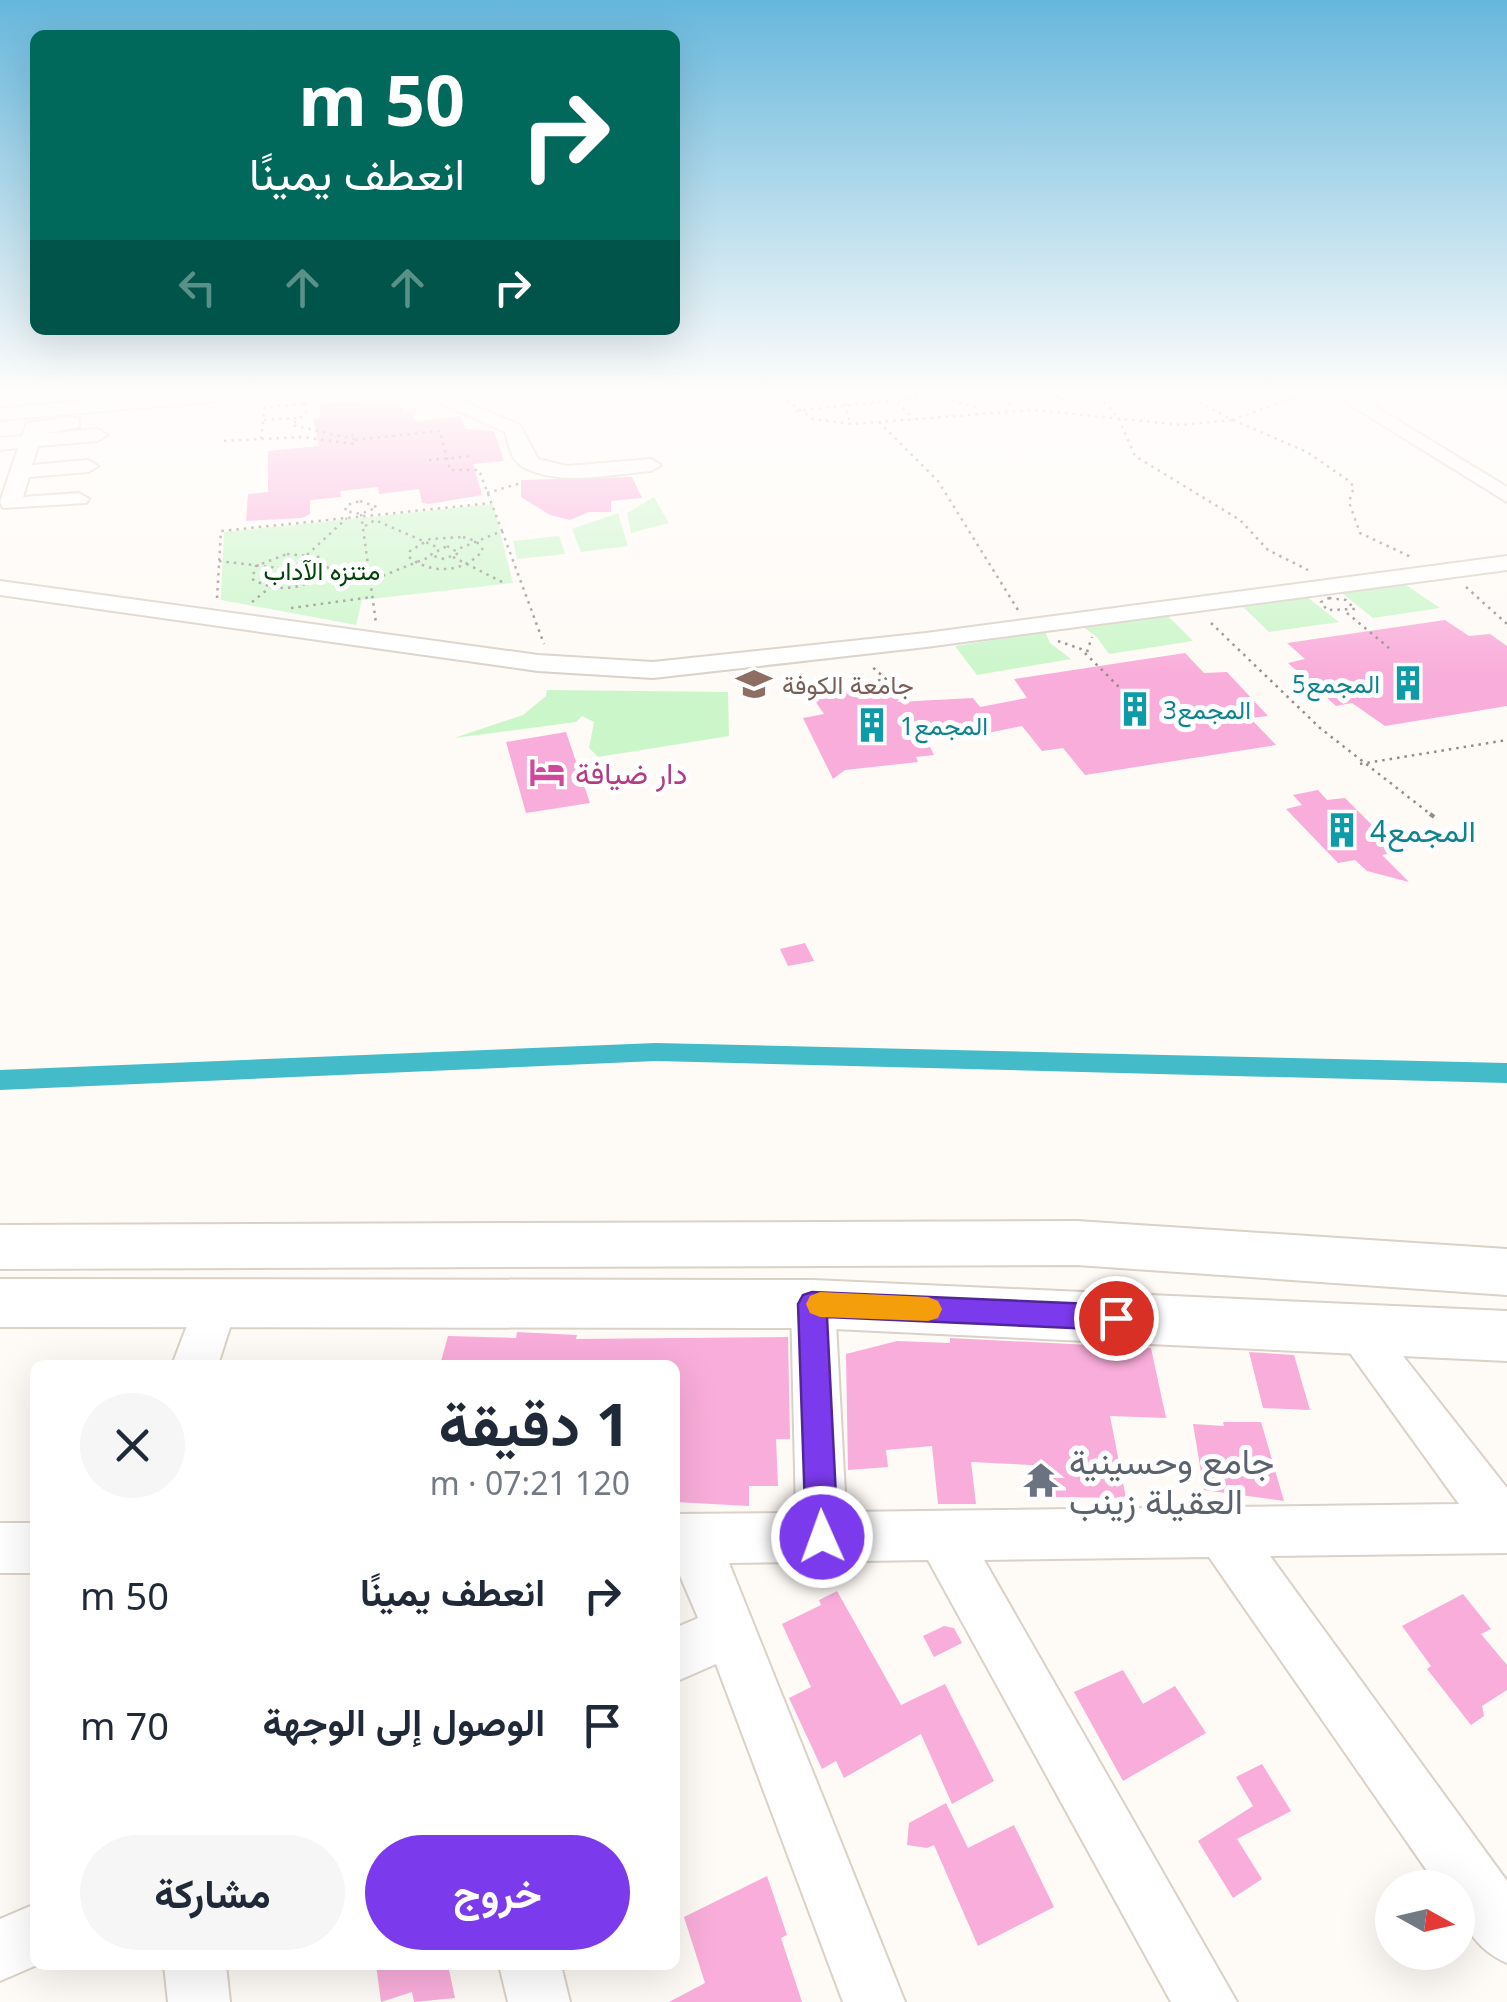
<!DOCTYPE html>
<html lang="ar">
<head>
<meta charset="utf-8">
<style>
	body { margin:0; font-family:"Noto Sans",Vazirmatn,sans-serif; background:#f6f6f7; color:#1f2937; direction:rtl; height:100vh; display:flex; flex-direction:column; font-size:38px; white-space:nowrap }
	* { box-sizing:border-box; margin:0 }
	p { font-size:32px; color:#747a83 }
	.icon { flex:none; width:55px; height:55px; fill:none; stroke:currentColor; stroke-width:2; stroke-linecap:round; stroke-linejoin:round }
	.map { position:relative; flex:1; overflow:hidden; direction:ltr }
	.sheet { position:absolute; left:30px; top:1360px; width:650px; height:610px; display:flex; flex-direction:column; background:#fff; border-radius:15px; box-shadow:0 10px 40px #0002; direction:rtl }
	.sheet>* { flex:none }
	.banner { position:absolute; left:30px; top:30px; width:650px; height:305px; border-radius:15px; box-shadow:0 10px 40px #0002; direction:rtl; background:#00695c; color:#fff; overflow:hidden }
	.needle { width:65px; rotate:98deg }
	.fabs { position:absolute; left:1375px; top:1870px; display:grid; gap:20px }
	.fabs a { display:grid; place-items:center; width:100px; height:100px; border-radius:50%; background:#fff; box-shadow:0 10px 40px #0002; font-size:50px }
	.pin { position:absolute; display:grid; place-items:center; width:85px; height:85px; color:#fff; margin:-42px; border:5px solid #fff; border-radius:50%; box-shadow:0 2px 10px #0007 }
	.me { position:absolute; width:110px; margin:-55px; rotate:358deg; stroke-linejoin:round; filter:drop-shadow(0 0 8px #0008) }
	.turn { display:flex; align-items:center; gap:35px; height:210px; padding:0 50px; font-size:45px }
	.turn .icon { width:130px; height:130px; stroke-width:2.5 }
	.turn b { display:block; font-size:70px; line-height:85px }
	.lanes { display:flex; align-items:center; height:95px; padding:0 50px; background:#0003; justify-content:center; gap:50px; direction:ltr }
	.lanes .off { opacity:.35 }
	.round { display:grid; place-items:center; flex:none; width:105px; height:105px; border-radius:52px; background:#f6f6f7 }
	.summary { display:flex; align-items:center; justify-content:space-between; height:170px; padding:0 50px }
	h1 { font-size:60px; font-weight:700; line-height:75px }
	.action { display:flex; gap:20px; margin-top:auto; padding:20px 50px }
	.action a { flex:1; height:115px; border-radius:60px; background:#7c3aed; color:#fff; font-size:40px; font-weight:700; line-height:115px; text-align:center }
	.action a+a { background:#f6f6f7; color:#1f2937 }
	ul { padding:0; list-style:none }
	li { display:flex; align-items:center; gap:30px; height:130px; padding:0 50px }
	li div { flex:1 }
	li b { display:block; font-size:38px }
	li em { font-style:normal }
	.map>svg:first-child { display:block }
	.green { fill:#cbf6ca }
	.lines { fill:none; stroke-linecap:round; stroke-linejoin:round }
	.canal { fill:#44bbc9; fill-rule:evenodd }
	.building { fill:#f9adda }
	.minor-casing { stroke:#dad1c7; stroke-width:4 }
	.major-casing { stroke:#dad1c7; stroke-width:4 }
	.path-far1 { stroke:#908c88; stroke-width:2.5; stroke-dasharray:2.5 5; stroke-linecap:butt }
	.path { stroke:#908c88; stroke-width:4; stroke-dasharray:5 8; stroke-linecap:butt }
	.minor { fill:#fff; fill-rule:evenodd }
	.major { fill:#fff; fill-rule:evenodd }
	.route { fill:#7c3aed; stroke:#51269a; stroke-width:2.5 }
	.slow { fill:#f59e0b }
	.labels { text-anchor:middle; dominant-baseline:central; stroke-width:10; stroke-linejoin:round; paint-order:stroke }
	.far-park-label { font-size:25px; fill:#00440a; stroke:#fff }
	.far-culture-label { font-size:25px; fill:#0d838f; stroke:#fff; text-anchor:start }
	.far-education-label { font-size:25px; fill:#785e54; stroke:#fff; text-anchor:start }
	.hotel-label { font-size:30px; fill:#b23c85; stroke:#fff; text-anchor:start }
	.culture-label { font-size:30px; fill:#0d838f; stroke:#fff; text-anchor:start }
	.near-worship-label { font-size:35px; fill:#5b616d; stroke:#fff; text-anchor:start }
</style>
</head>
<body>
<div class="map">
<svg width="1507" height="2002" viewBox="0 0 1507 2002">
	<rect width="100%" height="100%" fill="#fefaf6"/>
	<path class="green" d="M654,497L669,523L631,533L627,513Z
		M493,504L513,583L362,600L356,625L221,600L224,532Z
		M618,513L628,546L581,552L572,529Z
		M559,536L565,554L517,559L513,541Z
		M1406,585L1440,608L1373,618L1342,593Z
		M1307,597L1339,622L1269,632L1243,607Z
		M1167,615L1193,641L1109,654L1097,637L1083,627Z
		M1045,632L1050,643L1071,659L977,675L955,646Z
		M547,690L728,692L729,736L598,757L589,748L594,722L582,716L576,722L454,738L523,715L546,696Z"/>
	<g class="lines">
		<path class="canal" d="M656,1043L1507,1063V1083L656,1061L0,1090V1070Z"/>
	</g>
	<path class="building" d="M396,397L404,413L412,412L415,421L460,416L466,429L494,431L504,461L473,464L482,495L429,504L422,503L419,489L379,494L378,487L340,491L341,497L310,500V514L302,518L246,521L248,494L268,492V451L319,446L313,419L320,418V404Z
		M632,477L642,498L611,501V512H589L570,520L550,515L521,497V480Z
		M1445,620L1469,636L1490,634L1507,646V706L1385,726L1352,703L1336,706L1288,663L1305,659L1287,643Z
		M1185,653L1204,673L1227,672L1268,716L1250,718L1276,745L1085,775L1063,748L1042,751L1022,726L978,735L969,726L923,733L934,755L916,757L918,762L845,770L833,779L803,718L824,714L811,695L828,690L911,681L897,702L973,698L980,707L1027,698L1014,679Z
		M566,732L590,803L526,813L506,742Z
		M1318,790L1327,800L1345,798L1399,852L1382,855L1409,882L1367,871L1355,860L1338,863L1286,809L1302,805L1293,795Z
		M805,943L814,961L788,966L780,949Z
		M517,1332L577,1335L576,1339L788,1337L790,1439H776L778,1486H749V1506L675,1502V1365H440L448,1336L516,1338Z
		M950,1338L1151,1348L1166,1418L1110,1416L1126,1498L1056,1497L1051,1466L971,1462L976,1504H938L932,1446L886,1450L888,1467L848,1470L846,1354L897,1341L950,1343Z
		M1249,1352L1294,1355L1310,1410L1263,1408Z
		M1223,1422H1261L1284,1501L1204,1490L1193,1424L1224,1426Z
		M837,1591L901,1705L945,1684L994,1781L952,1804L921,1734L844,1778L836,1761L822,1769L789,1698L811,1687L782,1624L821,1605L819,1600Z
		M1463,1594L1491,1629L1481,1634L1507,1665V1690L1482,1706L1484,1716L1471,1725L1427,1669L1431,1666L1402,1626Z
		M944,1626L954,1628L962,1643L934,1657L923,1636Z
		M1123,1670L1143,1704L1175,1686L1206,1733L1123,1781L1074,1692Z
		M1262,1764L1291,1811L1237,1839L1262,1879L1233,1898L1198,1841L1253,1806L1236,1777Z
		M946,1803L968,1848L1014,1825L1054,1907L978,1946L934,1845L927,1848L907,1845L909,1823Z
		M767,1876L787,1935L781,1938L802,2002H669L705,1983L684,1917Z
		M376,1965H448L455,1998L414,2002L412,1992L381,2002Z"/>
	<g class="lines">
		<defs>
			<path id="minor" d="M148,396H228L219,401L0,420V408Z
				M425,396H451L520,425L538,459L567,466L651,459L661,465L651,471C612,474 560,487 523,467C511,460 509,445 505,432Z
				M1336,396H1358L1507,487V502Z
				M72,417L79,419V427L41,434L97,429L107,435L97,441L38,446L32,465L88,460L98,466L88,472L29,477L23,497L79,493L89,499L86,503L3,508L0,502L18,448L0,450V438L22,436L27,423Z
				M1507,556V570L926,647L653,678L538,671L0,595V581L538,655L653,662L926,633Z
				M216,1283L231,1289L238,1302L218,1365H172L201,1289Z
				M813,1285L828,1291L835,1304L846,1512L1459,1504L1332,1328L1338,1314L1354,1309L1370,1314L1507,1488V1553L1270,1556L1507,1881V1963C1475,1949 1458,1922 1458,1888H1439L1209,1557L984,1560L1237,2002H1171L928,1560L729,1563L905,2002H843L716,1664L675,1682V1628L698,1618L675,1564V1514L796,1513L791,1304L798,1291Z
				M0,1523H35V1573H0Z
				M35,1904L37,1965L0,1981V1919Z
				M164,1965H226L230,2002H168Z
				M499,1965H561L570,2002H508Z"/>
			<path id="major" d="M1077,1221L1507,1249V1295L1077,1265L0,1269V1225Z
				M0,1279L813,1280L1507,1311V1361L813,1328L0,1327Z"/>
		</defs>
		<use href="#minor" class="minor-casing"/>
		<use href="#major" class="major-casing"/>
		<path class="path-far1" d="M781,396L813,419L852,424L1033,410L1182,425L1232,420L1188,396
			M843,396L850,424
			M893,396L913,419
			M1056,396L1059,400L1092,396
			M1099,396L1118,417L1135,456L1240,520L1268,550L1308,570
			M305,403L306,412L292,425L354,439
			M796,411L936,396L974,406L976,414
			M1005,412L1015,396
			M264,420L297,418
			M1232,420L1298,396
			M1233,420L1307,452L1349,481L1354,487L1349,502L1360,533L1411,557
			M879,422L938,481L1018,610
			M352,434L354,440L440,431L450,470H479L502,531L458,549
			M261,439L265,407L304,404
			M224,441L302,437L354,444
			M429,460L473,456
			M487,493L521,483
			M360,501L377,507L361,514L345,511L347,505Z
			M361,514L376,623
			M365,526L375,520L437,547
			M502,531L544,644
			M463,537L476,541L483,550C465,573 431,575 409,557L410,551L430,539Z
			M447,546L459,553L444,559L430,555Z
			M287,554L320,557L328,568C308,590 278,594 252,579L256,566Z
			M453,557L506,584
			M219,561L279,568
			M292,565L304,570L292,576L277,574L280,568Z
			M296,565L347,518
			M302,572L370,581L432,556
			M1466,587L1507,624
			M217,598L221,531L491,503
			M1329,598L1346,600L1355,609L1327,610L1321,602Z
			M252,602L283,577
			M291,608L372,597
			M1347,613L1389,648
			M1211,623L1320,728L1434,817
			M1058,641L1081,649L1119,687
			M1087,652L1092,637
			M856,685L886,679L870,665
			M1360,764L1507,740"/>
		<path class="path" d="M1430,814L1440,821"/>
		<use href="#minor" class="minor"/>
		<use href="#major" class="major"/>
	</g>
	<linearGradient id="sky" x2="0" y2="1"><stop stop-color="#66b7dc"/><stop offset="0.58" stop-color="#fffdfb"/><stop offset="1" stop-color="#fffdfb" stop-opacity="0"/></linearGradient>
	<rect width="1507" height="677" fill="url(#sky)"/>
	<path class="route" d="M812,1292L1116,1305L1126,1309L1130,1318L1126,1327L1116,1330L827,1317L838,1537L834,1549L822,1553L811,1549L806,1537L798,1304L803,1295Z"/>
	<path class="slow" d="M820,1292L928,1297L938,1301L942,1309L938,1318L928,1321L820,1317L810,1313L806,1304L810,1296Z"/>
	<defs>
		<symbol id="building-bare" viewBox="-9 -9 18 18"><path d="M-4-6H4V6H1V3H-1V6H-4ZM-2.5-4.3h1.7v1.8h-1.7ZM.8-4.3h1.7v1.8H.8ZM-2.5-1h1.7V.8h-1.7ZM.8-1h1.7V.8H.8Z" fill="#0f9aa8" stroke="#fff" stroke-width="2.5" paint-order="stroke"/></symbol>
		<symbol id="university-bare" viewBox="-9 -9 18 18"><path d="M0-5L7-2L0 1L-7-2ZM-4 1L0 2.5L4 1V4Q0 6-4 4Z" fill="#8d6e63" stroke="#fff" stroke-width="2.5" paint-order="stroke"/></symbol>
		<symbol id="hotel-bare" viewBox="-9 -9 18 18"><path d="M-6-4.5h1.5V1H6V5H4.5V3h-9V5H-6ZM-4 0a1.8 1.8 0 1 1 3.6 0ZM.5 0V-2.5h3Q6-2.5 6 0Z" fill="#d1479c" stroke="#fff" stroke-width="2.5" paint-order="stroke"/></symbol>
		<symbol id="temple-bare" viewBox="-9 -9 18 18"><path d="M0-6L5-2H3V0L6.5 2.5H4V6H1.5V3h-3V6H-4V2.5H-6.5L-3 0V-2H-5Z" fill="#6b7280" stroke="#fff" stroke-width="2.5" paint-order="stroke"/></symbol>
	</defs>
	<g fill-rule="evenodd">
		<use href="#building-bare" x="1383" y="658" width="50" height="50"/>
		<use href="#university-bare" x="729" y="659" width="50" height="50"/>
		<use href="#building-bare" x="1110" y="684" width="50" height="50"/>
		<use href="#building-bare" x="847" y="700" width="50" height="50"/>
		<use href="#hotel-bare" x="522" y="747" width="50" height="50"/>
		<use href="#building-bare" x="1317" y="805" width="50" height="50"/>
		<use href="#temple-bare" x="1016" y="1455" width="50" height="50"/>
	</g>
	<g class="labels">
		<g class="far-park-label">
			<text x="322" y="570">متنزه الآداب</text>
		</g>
		<g class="far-culture-label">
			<text x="1380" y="683" text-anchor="end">المجمع5</text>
			<text x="1163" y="709">المجمع3</text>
			<text x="900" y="725">المجمع1</text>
		</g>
		<g class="far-education-label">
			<text x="782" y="684">جامعة الكوفة</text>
		</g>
		<g class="hotel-label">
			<text x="575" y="772">دار ضيافة</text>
		</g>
		<g class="culture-label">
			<text x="1370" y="830">المجمع4</text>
		</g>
		<g class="near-worship-label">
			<text x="1069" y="1460">جامع وحسينية<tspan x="1069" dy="40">العقيلة زينب</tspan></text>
		</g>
	</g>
</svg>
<div class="fabs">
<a><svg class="needle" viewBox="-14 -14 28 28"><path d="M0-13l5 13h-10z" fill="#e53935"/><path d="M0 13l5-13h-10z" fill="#747a83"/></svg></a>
</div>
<div class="pin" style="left:1116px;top:1318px;background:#d93025"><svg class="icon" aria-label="arrive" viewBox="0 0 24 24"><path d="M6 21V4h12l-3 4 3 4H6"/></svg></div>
<svg class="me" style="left:822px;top:1537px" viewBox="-20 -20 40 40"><circle r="17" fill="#7c3aed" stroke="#fff" stroke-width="3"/><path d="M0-11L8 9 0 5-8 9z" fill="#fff"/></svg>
<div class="banner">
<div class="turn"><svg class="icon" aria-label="right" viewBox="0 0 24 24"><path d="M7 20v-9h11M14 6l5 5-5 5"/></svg><div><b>50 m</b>انعطف يمينًا</div></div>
<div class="lanes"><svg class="icon off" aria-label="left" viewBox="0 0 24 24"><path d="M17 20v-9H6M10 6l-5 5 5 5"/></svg><svg class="icon off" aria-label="ahead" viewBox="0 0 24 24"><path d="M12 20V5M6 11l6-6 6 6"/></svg><svg class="icon off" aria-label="ahead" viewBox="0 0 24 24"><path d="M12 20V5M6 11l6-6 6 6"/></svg><svg class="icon" aria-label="right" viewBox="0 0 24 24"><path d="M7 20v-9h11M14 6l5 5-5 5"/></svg></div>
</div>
<section class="sheet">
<div class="summary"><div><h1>1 دقيقة</h1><p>120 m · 07:21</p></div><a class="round"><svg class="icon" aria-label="close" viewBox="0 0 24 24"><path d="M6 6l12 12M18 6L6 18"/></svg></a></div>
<ul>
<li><svg class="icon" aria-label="right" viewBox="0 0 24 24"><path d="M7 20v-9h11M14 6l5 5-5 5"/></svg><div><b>انعطف يمينًا</b></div><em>50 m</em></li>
<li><svg class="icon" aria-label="arrive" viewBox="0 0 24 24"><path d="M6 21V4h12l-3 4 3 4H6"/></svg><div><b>الوصول إلى الوجهة</b></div><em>70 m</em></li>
</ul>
<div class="action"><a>خروج</a><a>مشاركة</a></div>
</section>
</div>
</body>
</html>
